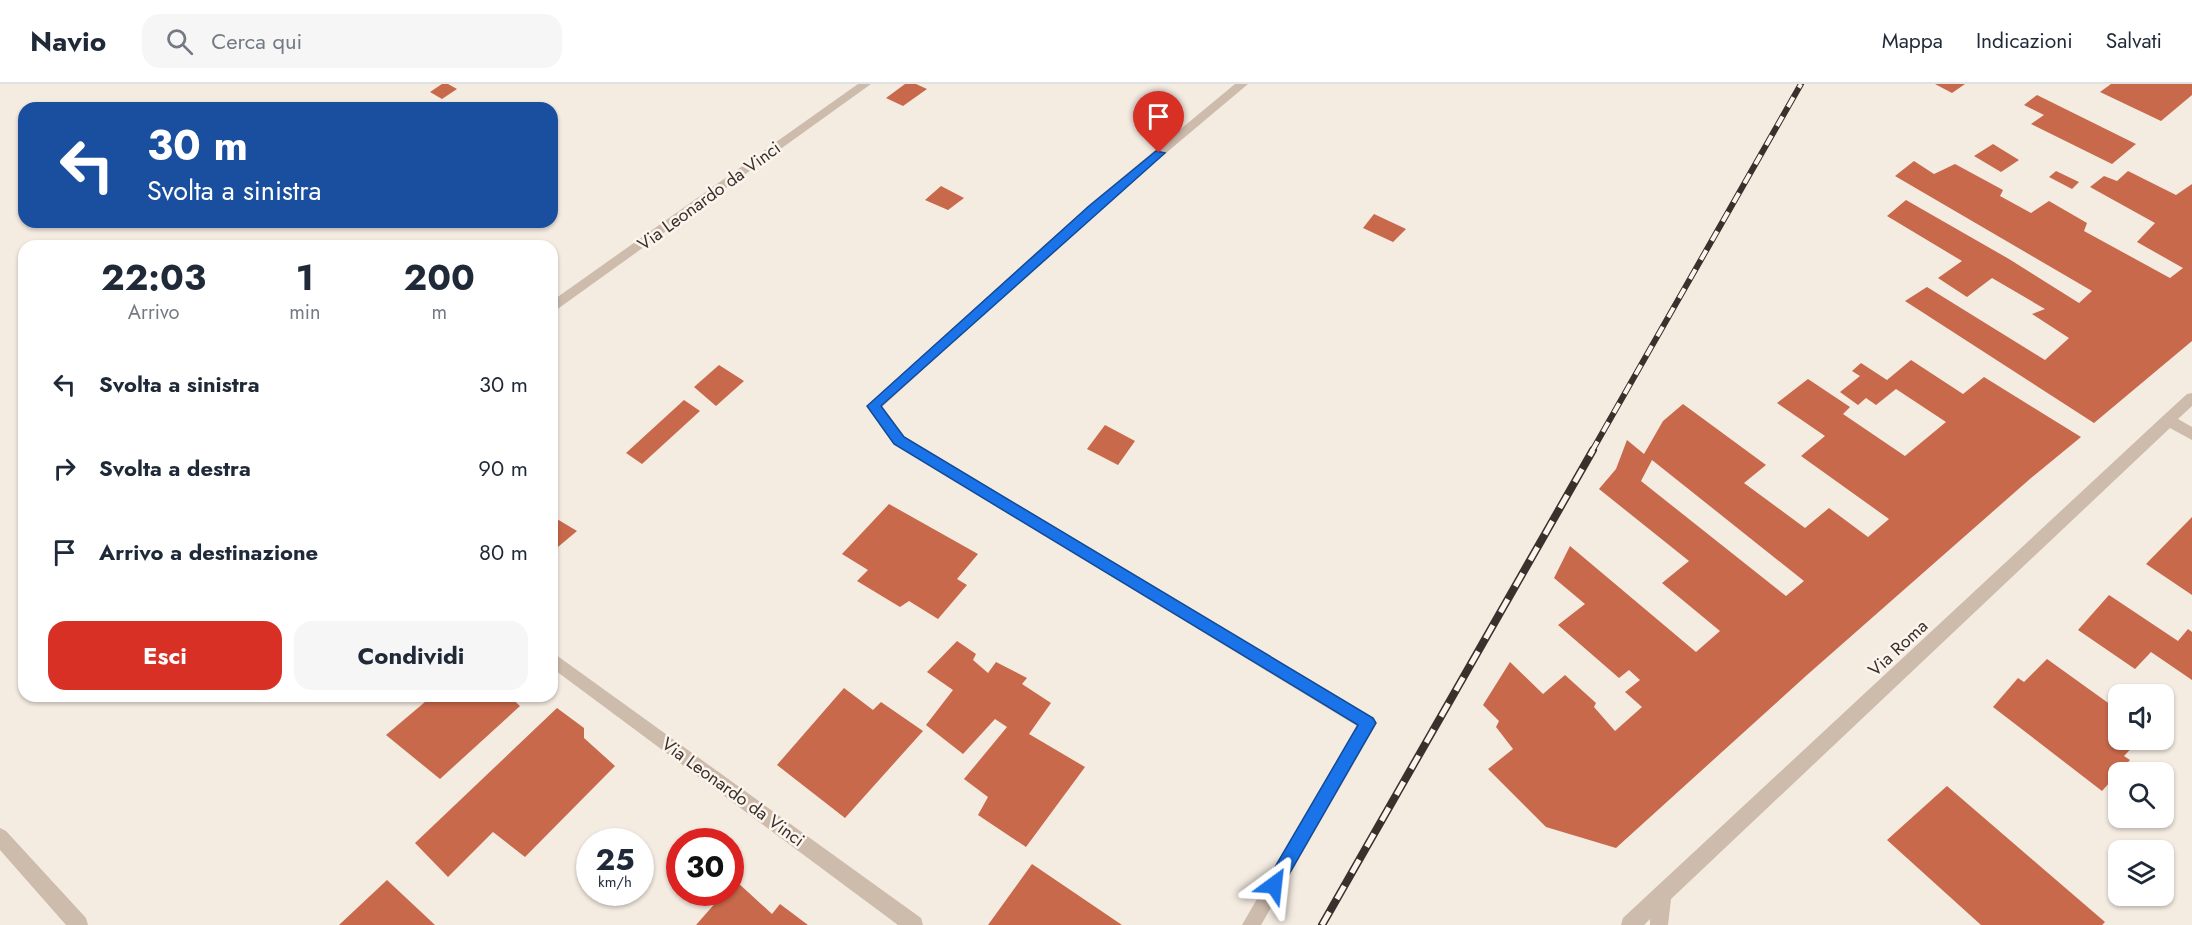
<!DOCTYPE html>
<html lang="it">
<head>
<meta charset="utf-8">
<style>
	body { margin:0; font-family:Jost,sans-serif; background:#f6f6f7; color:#1f2937; height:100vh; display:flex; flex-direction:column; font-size:22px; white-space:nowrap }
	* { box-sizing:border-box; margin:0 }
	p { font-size:20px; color:#747a83 }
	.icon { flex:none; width:33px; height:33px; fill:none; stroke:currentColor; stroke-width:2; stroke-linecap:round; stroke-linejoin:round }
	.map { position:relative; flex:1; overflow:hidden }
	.side { position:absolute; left:18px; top:156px; width:540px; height:462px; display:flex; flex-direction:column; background:#fff; border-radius:18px; box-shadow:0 2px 4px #0004 }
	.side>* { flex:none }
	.banner { position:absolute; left:18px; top:18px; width:540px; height:126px; border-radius:18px; box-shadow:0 2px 4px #0004; background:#1a4fa0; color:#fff; overflow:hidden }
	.buttons { position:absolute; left:2108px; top:600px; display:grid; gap:12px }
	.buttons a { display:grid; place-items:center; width:66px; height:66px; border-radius:12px; background:#fff; box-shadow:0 2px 4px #0004; font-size:30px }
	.speed { position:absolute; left:576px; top:744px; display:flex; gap:12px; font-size:30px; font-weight:700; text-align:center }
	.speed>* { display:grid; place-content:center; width:78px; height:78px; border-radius:50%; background:#fff; box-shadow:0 2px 4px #0004; line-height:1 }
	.speed small { font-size:15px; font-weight:400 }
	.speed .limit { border:9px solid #d22; background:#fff; color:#111 }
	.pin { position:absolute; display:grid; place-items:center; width:51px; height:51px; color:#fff; margin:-62px -26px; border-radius:50% 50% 50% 0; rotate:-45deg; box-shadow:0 0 6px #0007 }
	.pin .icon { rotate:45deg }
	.me { position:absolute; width:66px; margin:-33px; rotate:30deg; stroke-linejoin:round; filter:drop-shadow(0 0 4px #0008) }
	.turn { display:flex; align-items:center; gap:21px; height:126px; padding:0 30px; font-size:27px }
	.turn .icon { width:78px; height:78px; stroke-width:2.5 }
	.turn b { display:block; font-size:42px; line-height:51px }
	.eta { display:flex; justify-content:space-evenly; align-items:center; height:102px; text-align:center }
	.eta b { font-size:36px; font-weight:700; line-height:42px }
	.button { display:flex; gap:12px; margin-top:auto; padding:12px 30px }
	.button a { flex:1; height:69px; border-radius:18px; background:#d93025; color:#fff; font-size:24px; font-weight:700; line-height:69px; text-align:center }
	.button a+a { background:#f6f6f7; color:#1f2937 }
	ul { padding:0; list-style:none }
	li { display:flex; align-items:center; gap:18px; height:84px; padding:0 30px }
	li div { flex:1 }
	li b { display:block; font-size:22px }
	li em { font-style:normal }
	header { display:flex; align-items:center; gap:36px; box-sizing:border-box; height:84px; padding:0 30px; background:#fff; border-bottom:2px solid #e0e1e3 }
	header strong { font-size:28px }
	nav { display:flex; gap:33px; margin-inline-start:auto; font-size:21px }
	.search { width:420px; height:54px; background:#f6f6f7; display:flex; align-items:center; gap:15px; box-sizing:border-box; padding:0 21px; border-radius:18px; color:#747a83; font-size:22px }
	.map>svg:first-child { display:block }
	.building { fill:#c8694b; fill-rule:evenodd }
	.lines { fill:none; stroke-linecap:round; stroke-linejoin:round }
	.minor { fill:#cdbbac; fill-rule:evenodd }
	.rail-far1-casing { stroke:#3b302b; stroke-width:6 }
	.rail-casing { stroke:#3b302b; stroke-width:8 }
	.rail-far1 { stroke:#fbf5ee; stroke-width:4; stroke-dasharray:11; stroke-linecap:butt }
	.rail { stroke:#fbf5ee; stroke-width:5; stroke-dasharray:15; stroke-linecap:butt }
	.route { fill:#1a73e8; stroke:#114b97; stroke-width:1.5 }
	.labels { text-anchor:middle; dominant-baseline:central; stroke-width:5; stroke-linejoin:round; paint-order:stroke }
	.street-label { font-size:18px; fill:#3b302b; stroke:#fbf5ee }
</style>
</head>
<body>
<header>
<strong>Navio</strong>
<div class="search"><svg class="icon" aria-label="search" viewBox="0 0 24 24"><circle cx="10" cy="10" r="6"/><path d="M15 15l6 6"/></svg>Cerca qui</div>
<nav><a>Mappa</a><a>Indicazioni</a><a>Salvati</a></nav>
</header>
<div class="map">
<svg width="2192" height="841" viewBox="0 0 2192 841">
	<rect width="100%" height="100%" fill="#f4ebe1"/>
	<path class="building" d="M442,0H448L457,5L442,15L430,8Z
		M905,0H916L927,5L903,22L886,14Z
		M1935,0H1965L1952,9Z
		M2111,0H2192V11L2161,37L2100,8Z
		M2037,11L2136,60L2112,80L2031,40L2044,31L2024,21Z
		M1993,60L2019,76L2001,88L1974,72Z
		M1914,77L1934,90L1955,80L2003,106L2000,112L2031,129L2049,117L2087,139L2084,147L2170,194L2183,184L2137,158L2155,139L2090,103L2104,92L2117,97L2128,87L2176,111L2192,100V257L2094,339L1905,217L1927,203L2045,276L2069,254L2032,230L2045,225L1992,194L1967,213L1938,194L1962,177L1887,132L1906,116L2009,175L2079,219L2092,207L1895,92Z
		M2056,87L2079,98L2072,105L2049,93Z
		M941,102L964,114L948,126L925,116Z
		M1374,130L1406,145L1393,158L1363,144Z
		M1911,276L1963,310L1984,293L2081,353L2031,394L1807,591L1616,764L1546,743L1488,685L1513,665L1496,643L1499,637L1483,621L1510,578L1543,610L1565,591L1596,619L1594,623L1615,647L1642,623L1625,608L1640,596L1629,586L1619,594L1558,541L1585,520L1554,494L1570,462L1696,568L1720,547L1662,499L1689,477L1599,405L1616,385L1627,356L1644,370L1663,337L1683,320L1766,381L1744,399L1805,444L1829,424L1868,453L1889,435L1801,372L1825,352L1777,319L1808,295L1850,323L1843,330L1905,372L1946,338L1896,305L1876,321L1866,314L1858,321L1840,308L1860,292L1852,287L1861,279L1887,296ZM1652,376L1804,497L1786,512L1641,397Z
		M719,281L744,297L716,322L694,303Z
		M684,316L700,327L642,380L626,369Z
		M1105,341L1135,357L1118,381L1087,365Z
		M889,420L978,470L957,495L967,501L938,535L909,517L900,523L857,497L868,486L842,470Z
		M552,432L577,447L552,468Z
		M2192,433V511L2146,480Z
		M2109,511L2178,557L2188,545L2192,548V596L2151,568L2135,585L2078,546Z
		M957,557L976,570L973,576L988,589L996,578L1027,594L1022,600L1051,619L1029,650L1085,683L1026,763L978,731L988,713L964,695L1007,643L995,635L963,670L926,641L953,606L927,588Z
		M2047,575L2118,626V656H2139L2124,672L2130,676L2102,707L1993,623L2018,594L2024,598Z
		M844,604L873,626L881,618L923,647L845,734L777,681Z
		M432,612H509L520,622L440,695L386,651Z
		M557,624L584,644V654L615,682L525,773L493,748L448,793L415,759Z
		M1947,702L2105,838L2102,841H1981L1887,756Z
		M1032,780L1122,841H988Z
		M387,796L435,841H339Z
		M736,797L772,830L780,820L808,841H696L725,808H730V803Z"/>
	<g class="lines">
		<path class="minor" d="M858,0H871L552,229V217Z
			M1235,0H1248L1097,127L882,323L904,352L1374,634L1376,639L1374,644L1261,841H1242L1357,642L894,360L867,322L1089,121Z
			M2192,309V322L2178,335L2192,343V356L2170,344L1671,815L1668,841H1650V835L1644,841H1621L1623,834L2163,332L2187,310Z
			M552,568L921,834L923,841H898L552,584Z
			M0,744L6,747L86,834L88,841H66L0,766Z"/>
		<defs>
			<path id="rail-far1" d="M1592,367L1801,0"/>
			<path id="rail" d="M1322,841L1593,366"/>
		</defs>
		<use href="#rail-far1" class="rail-far1-casing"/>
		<use href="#rail" class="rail-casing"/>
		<use href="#rail-far1" class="rail-far1"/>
		<use href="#rail" class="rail"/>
	</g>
	<path class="route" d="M1156,67L1165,69L881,322L904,353L1373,634L1376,639L1373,644L1280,806L1274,809L1268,806L1266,801L1268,795L1358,641L894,360L867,322L1089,122Z"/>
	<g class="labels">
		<g class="street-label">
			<text transform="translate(709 112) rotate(-36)">Via Leonardo da Vinci</text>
			<text transform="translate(1898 564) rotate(-43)">Via Roma</text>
			<text transform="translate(733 708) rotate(36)">Via Leonardo da Vinci</text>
		</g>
	</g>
</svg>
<div class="buttons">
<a><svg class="icon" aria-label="sound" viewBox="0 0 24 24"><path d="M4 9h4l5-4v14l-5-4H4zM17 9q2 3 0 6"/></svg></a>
<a><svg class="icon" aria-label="search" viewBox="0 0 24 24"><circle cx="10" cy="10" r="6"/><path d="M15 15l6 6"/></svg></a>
<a><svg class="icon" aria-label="layers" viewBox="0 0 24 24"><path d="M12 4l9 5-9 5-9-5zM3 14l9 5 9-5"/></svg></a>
</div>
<div class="speed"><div>25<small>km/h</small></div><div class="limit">30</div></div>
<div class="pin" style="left:1159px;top:69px;background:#d93025"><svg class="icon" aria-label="arrive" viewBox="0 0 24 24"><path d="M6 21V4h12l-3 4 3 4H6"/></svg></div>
<svg class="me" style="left:1274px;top:801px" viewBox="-20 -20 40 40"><path d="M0-17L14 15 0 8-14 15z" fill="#1a73e8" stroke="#fff" stroke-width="4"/></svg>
<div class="banner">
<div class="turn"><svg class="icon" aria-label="left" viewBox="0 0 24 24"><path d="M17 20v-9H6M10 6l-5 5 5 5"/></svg><div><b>30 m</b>Svolta a sinistra</div></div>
</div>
<section class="side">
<div class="eta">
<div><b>22:03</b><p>Arrivo</p></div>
<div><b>1</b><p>min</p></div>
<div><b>200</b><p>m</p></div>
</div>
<ul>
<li><svg class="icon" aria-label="left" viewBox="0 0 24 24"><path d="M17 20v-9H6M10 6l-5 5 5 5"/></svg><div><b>Svolta a sinistra</b></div><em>30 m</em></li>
<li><svg class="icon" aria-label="right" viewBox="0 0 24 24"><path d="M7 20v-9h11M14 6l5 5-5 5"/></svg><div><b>Svolta a destra</b></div><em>90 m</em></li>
<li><svg class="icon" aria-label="arrive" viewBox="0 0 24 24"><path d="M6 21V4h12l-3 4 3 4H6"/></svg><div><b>Arrivo a destinazione</b></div><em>80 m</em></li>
</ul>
<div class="button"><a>Esci</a><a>Condividi</a></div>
</section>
</div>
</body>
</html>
